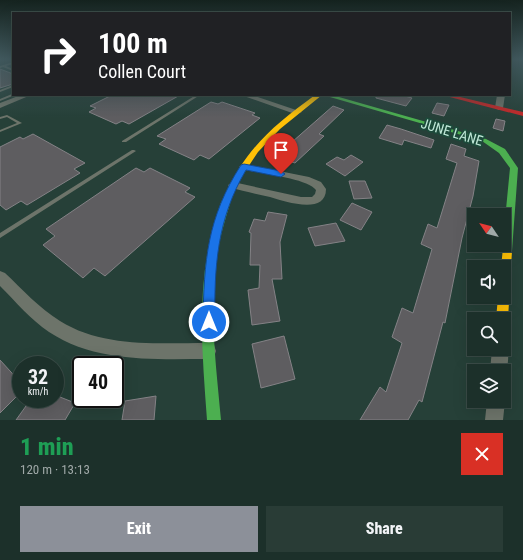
<!DOCTYPE html>
<html lang="en">
<head>
<meta charset="utf-8">
<style>
	body { margin:0; font-family:"Roboto Condensed",sans-serif; background:#293c36; color:#f1f3f6; height:100vh; display:flex; flex-direction:column; font-size:15px; white-space:nowrap }
	* { box-sizing:border-box; margin:0 }
	p { font-size:13px; color:#a0a9a8 }
	.icon { flex:none; width:22px; height:22px; fill:none; stroke:currentColor; stroke-width:2; stroke-linecap:round; stroke-linejoin:round }
	.map { position:relative; height:420px; overflow:hidden }
	.sheet { display:flex; flex-direction:column; background:#1c302a; flex:1 }
	.sheet>* { flex:none }
	.guide { position:absolute; left:12px; top:12px; width:499px; height:84px; border-radius:0px; box-shadow:0 4px 16px #0002,0 0 0 1px #3a4b47; background:#202124; color:#fff; overflow:hidden }
	.needle { width:26px; rotate:305deg }
	.controls { position:absolute; left:467px; top:208px; display:grid; gap:8px }
	.controls a { display:grid; place-items:center; width:44px; height:44px; border-radius:0px; background:#1c302a; box-shadow:0 4px 16px #0002,0 0 0 1px #3a4b47; font-size:20px }
	.speed { position:absolute; left:12px; top:356px; display:flex; gap:8px; font-size:20px; font-weight:700; text-align:center }
	.speed>* { display:grid; place-content:center; width:52px; height:52px; border-radius:50%; background:#1c302a; box-shadow:0 4px 16px #0002,0 0 0 1px #3a4b47; line-height:1 }
	.speed small { font-size:10px; font-weight:400 }
	.speed .limit { border:2px solid #111; border-radius:6px; background:#fff; color:#111 }
	.pin { position:absolute; display:grid; place-items:center; width:34px; height:34px; color:#fff; margin:-41px -17px; border-radius:50% 50% 50% 0; rotate:-45deg; box-shadow:0 0 4px #0007 }
	.pin .icon { rotate:45deg }
	.me { position:absolute; width:44px; margin:-22px; rotate:0deg; stroke-linejoin:round; filter:drop-shadow(0 0 3px #0008) }
	.turn { display:flex; align-items:center; gap:14px; height:84px; padding:0 20px; font-size:18px }
	.turn .icon { width:52px; height:52px; stroke-width:2.5 }
	.turn b { display:block; font-size:28px; line-height:34px }
	.round { display:grid; place-items:center; flex:none; width:42px; height:42px; border-radius:0px; background:#293c36 }
	.summary { display:flex; align-items:center; justify-content:space-between; height:68px; padding:0 20px }
	h1 { font-size:24px; font-weight:800; line-height:30px; color:#1e9e55 }
	.cta { display:flex; gap:8px; margin-top:auto; padding:8px 20px }
	.cta a { flex:1; height:46px; border-radius:0px; background:#8c9099; color:#fff; font-size:16px; font-weight:800; line-height:46px; text-align:center }
	.cta a+a { background:#293c36; color:#f1f3f6 }
	.map>svg:first-child { display:block }
	.building { fill:#5e5d60; stroke:#848286 }
	.lines { fill:none; stroke-linecap:round; stroke-linejoin:round }
	.lane { fill:#6d746a; fill-rule:evenodd }
	.street { fill:#6d746a; fill-rule:evenodd }
	.fast { fill:#4caf50; fill-rule:evenodd }
	.slow { fill:#ffc107; fill-rule:evenodd }
	.jam { fill:#c62828; fill-rule:evenodd }
	.route { fill:#1a73e8; stroke:#114b97 }
	.labels { text-anchor:middle; dominant-baseline:central; stroke-width:3.5; stroke-linejoin:round; paint-order:stroke }
	.street-label { font-size:14px; fill:#bfe8d7; stroke:#1c4b3b }
</style>
</head>
<body>
<div class="map">
<svg width="523" height="420" viewBox="0 0 523 420">
	<rect width="100%" height="100%" fill="#264038"/>
	<path class="building" d="M0,69L13,74V84L0,88Z
		M112,95H180L129,124L122,121L116,124L89,112L96,108L90,106Z
		M376,95H401L412,98L406,106L376,98Z
		M211,102L218,104L222,102L255,113L252,115L260,118L209,159L200,155L194,160L159,144L166,139L157,136Z
		M437,103L449,105L444,116L432,113Z
		M333,106L344,110L319,134L324,136L295,163L279,158L292,142Z
		M496,119L505,121L503,131L493,128Z
		M387,125L401,129L434,140L431,148L404,140L402,145L379,138Z
		M33,134L85,163L74,169L80,173L27,205L21,201L6,210L0,205V147L20,137L23,139Z
		M451,144L466,149L464,156L479,161L473,196L462,238L445,323L443,322L422,402L419,400L408,420H360L380,387L386,392L402,343L392,337L402,308L413,313L432,249L421,244L428,224L437,228L457,163L446,159Z
		M351,155L363,162L345,176L326,164L337,157L344,160Z
		M136,168L144,172L150,168L190,188L185,192L195,197L105,276L94,268L83,278L43,245L55,236L46,229Z
		M349,181H365L372,198L354,199Z
		M352,203L372,212L361,230L340,220Z
		M268,212L287,215L280,242L282,279H272L280,321L252,325L248,290L259,288L260,265H250L251,233L249,232L254,219L265,221Z
		M336,223L345,241L315,246L308,228Z
		M284,336L295,379L261,388L252,344Z
		M0,360L21,383V392L0,413Z
		M55,395L75,403L65,420H16L31,399H55Z
		M156,396L154,420H122L125,401Z"/>
	<g class="lines">
		<path class="lane" d="M13,62V64L6,66L13,69V71L3,67L0,68V66Z
			M13,85V87L0,92V90Z
			M12,94L15,95L0,101V99Z
			M196,95H200L126,142H122V141Z
			M7,115L22,123L0,132V130L17,123L7,117L0,119V117Z
			M132,150H134L136,151L0,238V233Z"/>
		<path class="street" d="M21,95H31L0,108V103Z
			M241,95H252L302,112L295,114Z
			M497,95H505L503,108L499,110L495,108Z
			M244,164L309,177L321,182L326,189C326,216 284,201 270,197C256,194 243,191 229,187L228,185L233,182L301,197H312L315,194L316,190C307,178 256,173 241,169L239,167L241,165Z
			M0,271L5,273C22,289 39,308 60,321C103,348 159,343 208,343L214,345L216,351L214,357L208,359C154,359 96,363 49,332C30,319 16,302 0,286Z
			M504,343C511,350 508,368 504,376V371H490L492,349H504Z
			M504,399L505,401L503,420H485L487,401H504Z"/>
		<path class="fast" d="M323,95H332L486,139L505,149L518,168L512,251L511,254L507,255L503,254L502,251L503,245H504V230L510,168L499,153L482,141Z
			M228,194L232,197C227,214 221,232 218,250C208,306 216,364 221,420H207C202,351 195,278 218,212C220,206 222,196 228,194Z"/>
		<path class="slow" d="M315,95H322L280,129L258,152L240,179L231,199H225L224,197C247,147 272,127 315,95Z
			M507,247L511,248L512,251L508,319L506,323L504,324V319H496L498,297H504V267H501L503,248Z"/>
		<path class="jam" d="M442,95H452L523,112V116Z"/>
	</g>
	<linearGradient id="sky" x2="0" y2="1"><stop stop-color="#15231f"/><stop offset="0.5" stop-color="#41595e"/><stop offset="1" stop-color="#41595e" stop-opacity="0"/></linearGradient>
	<rect width="523" height="118" fill="url(#sky)"/>
	<path class="route" d="M244,164L281,171L285,174L281,177L246,170C217,219 214,267 215,322L213,327L209,329L204,327L203,322C204,261 207,218 241,165Z"/>
	<g class="labels">
		<g class="street-label">
			<text transform="translate(452 132) rotate(17)">JUNE LANE</text>
		</g>
	</g>
</svg>
<div class="controls">
<a><svg class="needle" viewBox="-14 -14 28 28"><path d="M0-13l5 13h-10z" fill="#e53935"/><path d="M0 13l5-13h-10z" fill="#a0a9a8"/></svg></a>
<a><svg class="icon" aria-label="sound" viewBox="0 0 24 24"><path d="M4 9h4l5-4v14l-5-4H4zM17 9q2 3 0 6"/></svg></a>
<a><svg class="icon" aria-label="search" viewBox="0 0 24 24"><circle cx="10" cy="10" r="6"/><path d="M15 15l6 6"/></svg></a>
<a><svg class="icon" aria-label="layers" viewBox="0 0 24 24"><path d="M12 4l9 5-9 5-9-5zM3 14l9 5 9-5"/></svg></a>
</div>
<div class="speed"><div>32<small>km/h</small></div><div class="limit">40</div></div>
<div class="pin" style="left:281px;top:174px;background:#d93025"><svg class="icon" aria-label="arrive" viewBox="0 0 24 24"><path d="M6 21V4h12l-3 4 3 4H6"/></svg></div>
<svg class="me" style="left:209px;top:322px" viewBox="-20 -20 40 40"><circle r="17" fill="#1a73e8" stroke="#fff" stroke-width="3"/><path d="M0-11L8 9 0 5-8 9z" fill="#fff"/></svg>
<div class="guide">
<div class="turn"><svg class="icon" aria-label="right" viewBox="0 0 24 24"><path d="M7 20v-9h11M14 6l5 5-5 5"/></svg><div><b>100 m</b>Collen Court</div></div>
</div>
</div>
<section class="sheet">
<div class="summary"><div><h1>1 min</h1><p>120 m · 13:13</p></div><a class="round" style="background:#d93025;color:#fff"><svg class="icon" aria-label="close" viewBox="0 0 24 24"><path d="M6 6l12 12M18 6L6 18"/></svg></a></div>
<div class="cta"><a>Exit</a><a>Share</a></div>
</section>
</body>
</html>
